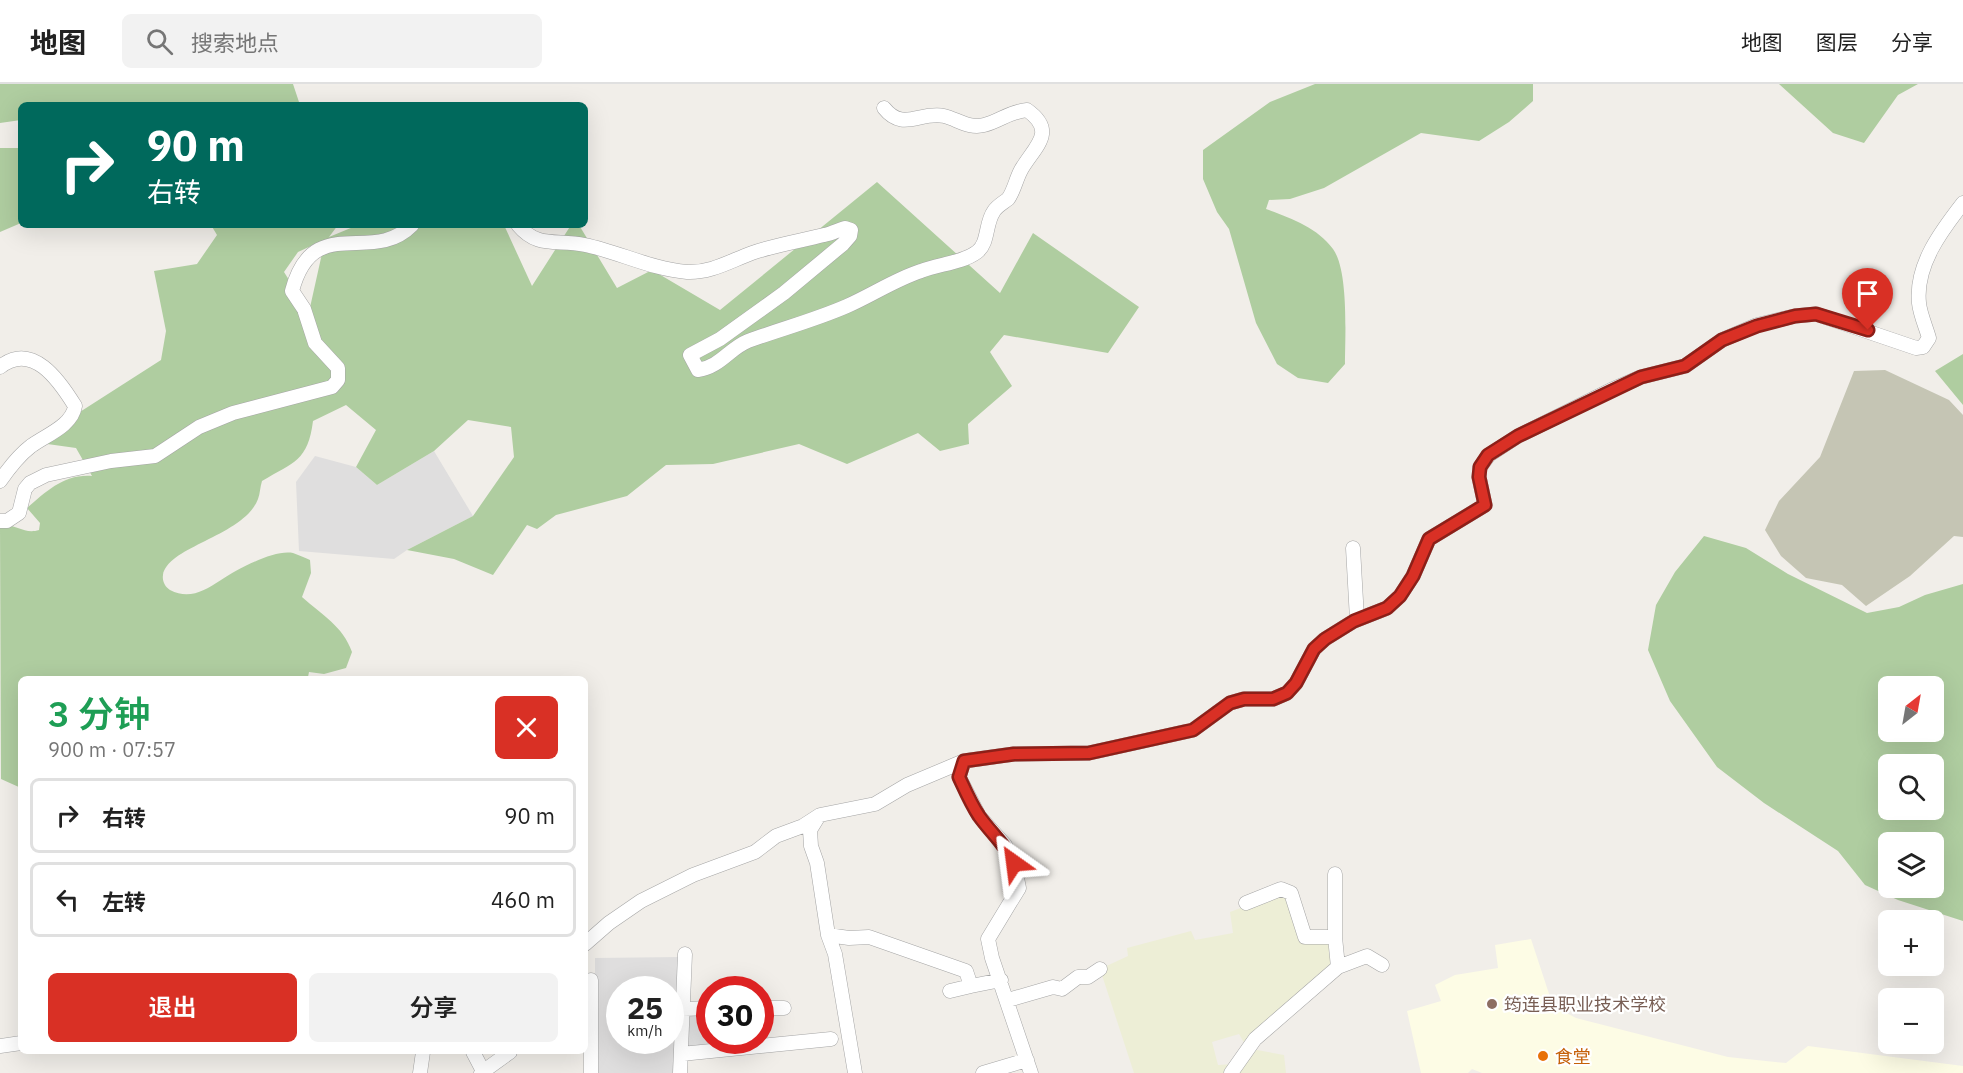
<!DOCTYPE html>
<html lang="zh">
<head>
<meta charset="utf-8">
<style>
	body { margin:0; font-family:"IBM Plex Sans","Noto Sans SC",sans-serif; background:#f2f2f2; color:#222; height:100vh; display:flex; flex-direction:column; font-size:22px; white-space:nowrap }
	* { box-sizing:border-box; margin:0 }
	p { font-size:20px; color:#767676 }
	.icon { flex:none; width:33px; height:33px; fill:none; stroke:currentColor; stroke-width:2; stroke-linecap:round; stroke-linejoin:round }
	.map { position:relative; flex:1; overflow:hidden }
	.panel { position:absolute; left:18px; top:592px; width:570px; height:378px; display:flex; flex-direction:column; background:#fff; border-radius:9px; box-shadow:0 6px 24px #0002 }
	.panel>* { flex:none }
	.banner { position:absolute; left:18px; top:18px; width:570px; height:126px; border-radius:9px; box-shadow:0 6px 24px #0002; background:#00695c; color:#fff; overflow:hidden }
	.needle { width:39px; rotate:31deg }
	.buttons { position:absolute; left:1878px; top:592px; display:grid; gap:12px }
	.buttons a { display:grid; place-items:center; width:66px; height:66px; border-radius:9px; background:#fff; box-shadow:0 6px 24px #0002; font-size:30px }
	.speed { position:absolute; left:606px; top:892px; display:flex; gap:12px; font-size:30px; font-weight:700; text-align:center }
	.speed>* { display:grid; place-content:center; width:78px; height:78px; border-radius:50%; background:#fff; box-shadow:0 6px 24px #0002; line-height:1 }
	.speed small { font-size:15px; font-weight:400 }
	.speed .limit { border:9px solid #d22; background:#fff; color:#111 }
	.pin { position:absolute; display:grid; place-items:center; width:51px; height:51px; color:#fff; margin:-62px -26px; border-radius:50% 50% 50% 0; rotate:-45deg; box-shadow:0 0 6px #0007 }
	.pin .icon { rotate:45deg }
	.me { position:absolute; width:66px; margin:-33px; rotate:329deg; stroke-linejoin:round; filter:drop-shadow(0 0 4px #0008) }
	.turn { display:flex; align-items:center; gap:21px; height:126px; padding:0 30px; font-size:27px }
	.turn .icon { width:78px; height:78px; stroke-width:2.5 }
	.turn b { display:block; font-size:42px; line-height:51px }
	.round { display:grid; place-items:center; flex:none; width:63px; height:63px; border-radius:9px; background:#f2f2f2 }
	.head { display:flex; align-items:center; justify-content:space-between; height:102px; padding:0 30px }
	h1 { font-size:36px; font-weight:600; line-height:45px; color:#1e9e55 }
	.action { display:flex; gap:12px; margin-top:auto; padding:12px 30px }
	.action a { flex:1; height:69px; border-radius:9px; background:#d93025; color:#fff; font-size:24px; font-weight:600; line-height:69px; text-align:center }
	.action a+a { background:#f2f2f2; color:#222 }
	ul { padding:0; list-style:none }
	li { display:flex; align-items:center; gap:18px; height:75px; margin:0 12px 9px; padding:0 18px; border:3px solid #e0e0e0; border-radius:9px }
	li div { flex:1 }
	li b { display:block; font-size:22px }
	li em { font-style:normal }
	header { display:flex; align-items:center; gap:36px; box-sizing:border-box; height:84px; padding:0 30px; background:#fff; border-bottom:2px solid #e0e0e0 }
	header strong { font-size:28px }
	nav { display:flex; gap:33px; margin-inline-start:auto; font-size:21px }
	.search { width:420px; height:54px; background:#f2f2f2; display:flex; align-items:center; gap:15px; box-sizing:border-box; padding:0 21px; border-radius:9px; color:#767676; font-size:22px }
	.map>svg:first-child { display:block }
	.residential { fill:#dfdede; fill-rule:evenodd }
	.education { fill:#fdfce5 }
	.construction { fill:#c5c5b4 }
	.farmland { fill:#edeed6 }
	.forest { fill:#afcda0; fill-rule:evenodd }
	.parking { fill:#e1e1e1 }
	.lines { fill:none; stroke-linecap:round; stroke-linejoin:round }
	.minor-casing { stroke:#a5a5a5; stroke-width:15 }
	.minor { stroke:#fff; stroke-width:14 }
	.route-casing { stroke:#8d1f18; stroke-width:15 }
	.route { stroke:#d93025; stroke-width:10 }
	.education-dot { fill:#8d6e63; stroke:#fff; stroke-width:2 }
	.food-dot { fill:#e8710a; stroke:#fff; stroke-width:2 }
	.labels { text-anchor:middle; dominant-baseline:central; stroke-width:4.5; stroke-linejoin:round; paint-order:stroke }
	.education-label { font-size:18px; fill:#785e54; stroke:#fff; text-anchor:start }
	.food-label { font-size:18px; fill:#c56008; stroke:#fff; text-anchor:start }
</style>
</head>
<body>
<header>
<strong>地图</strong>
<div class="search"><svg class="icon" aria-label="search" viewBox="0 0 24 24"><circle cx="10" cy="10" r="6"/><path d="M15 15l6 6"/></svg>搜索地点</div>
<nav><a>地图</a><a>图层</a><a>分享</a></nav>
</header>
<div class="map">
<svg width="1963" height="989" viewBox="0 0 1963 989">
	<rect width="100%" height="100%" fill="#f1eee9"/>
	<path class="residential" d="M434,367L473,432L407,466L394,475L299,467L296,398L315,372L356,383L377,401Z
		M681,873L677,989H595V874ZM620,906H670V957H620Z"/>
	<path class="education" d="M1531,855L1553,922L1576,934L1728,973L1786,979L1808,962L1963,982V989H1482L1472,985L1468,989H1421L1407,927L1441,917L1435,901L1455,891L1498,884L1495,861Z"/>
	<path class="construction" d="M1885,286L1949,316L1963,331V453L1954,452L1910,492L1866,522L1842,501L1806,494L1781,472L1765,446L1779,417L1820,373L1854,287Z"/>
	<path class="farmland" d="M1278,810L1288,812L1303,856H1330L1338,883L1246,962L1239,950L1212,958L1218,981L1234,980L1228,989H1134L1100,885L1128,872L1127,864L1191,847L1195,856L1233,849L1230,828Z
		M1252,965L1284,971L1286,989H1236Z"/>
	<path class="forest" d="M0,0H293L300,21H21V36L0,39Z
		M1315,0H1533V17L1509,38L1479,57L1421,49L1324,104L1290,115L1269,116L1266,125C1290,134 1317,143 1333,165C1349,187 1345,254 1345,280L1328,299L1298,294L1277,280L1256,239L1229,145L1217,128L1203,95V66L1270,18Z
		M1779,0H1918L1898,11L1864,59L1833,49Z
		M0,64H21V139L0,148Z
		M877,98L1000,209L1033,149L1139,223L1108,269L1004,251L990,268L1012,302L968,340L969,360L940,367L918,349L847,380L799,360L713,380L666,381L627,412L556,431L537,445L527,441L493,491L454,475L407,466L473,432L514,373L511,343L468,336L434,367L377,401L356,383L376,346L346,321L313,337C308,377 294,378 262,397C260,403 260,410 258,415C244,452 168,462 163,491C162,497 165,503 170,506C189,516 204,507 221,496C236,486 274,465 293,469C299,471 305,474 310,476L311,489L302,513C322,531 343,542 352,568L346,584L324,590L309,588L308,593L310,596H21V704L1,695L0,442C15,438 23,451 39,446L40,439L27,424C47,407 64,390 92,392L76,364L33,358L161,276L166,247L154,187L197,180L217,151L211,141H338L329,153L358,141H504L532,202L571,141H579L617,204L652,186L720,226ZM324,156H325L309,228L284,188L298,168Z
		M1963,270V321L1935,287Z
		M1704,452L1746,464L1788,490L1867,529L1899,523L1925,511L1963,500V837L1898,816L1865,801L1838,767L1764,719L1717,683L1670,617L1648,566L1656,521L1675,488ZM1888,603H1934V648H1888ZM1888,681H1934V726H1888ZM1888,759H1934V804H1888Z"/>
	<path class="parking" d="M709,929L710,957H716V964L684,965L686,930Z"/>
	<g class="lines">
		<defs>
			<path id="minor" d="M518,141C538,165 556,155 585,161C619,168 651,185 687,188C711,189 730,177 752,169C775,161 800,157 824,151C831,150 838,146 845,144L851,146L850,152L843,160L784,209L720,255L690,271L698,286C720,283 730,264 748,257C781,245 815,236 847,222C872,211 896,195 921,187C939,180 962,179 977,168C989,159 985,139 994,127C997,122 1003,119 1008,115C1014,107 1016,95 1021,86C1034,63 1058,48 1027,26C1008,28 1000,37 984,41C969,45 957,35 944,32C920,27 903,48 884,24
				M0,283C32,257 59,296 75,322C72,342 46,351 31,362C18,372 9,384 0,397
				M0,437H7L19,429L25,405L30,399L46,391L111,377L155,372L199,343L233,329L332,303L338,296V284L315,259L304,225L292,207C313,127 372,182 412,141
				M1353,464L1357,535
				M964,677L959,693L979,732L1005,761L1014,779L1019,804L988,855L992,874L1031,989
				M818,733L810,746L811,762L817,779L828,851L835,870L855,989
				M1246,819L1281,805L1291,809L1305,853H1335L1338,883
				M828,851L849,854L869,853L966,887L971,902L1001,896
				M1335,853V790
				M585,860L609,839L641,817L693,791L755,768L776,752L803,742L820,731L875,720L907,701L964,677L1014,670L1089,669L1193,646L1230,619L1244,615H1273L1287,609L1296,599L1314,565L1325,555L1354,537L1387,524L1400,512L1413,492L1429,455L1485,421L1479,393L1480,383L1489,371L1518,352L1611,306L1641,293L1685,282L1722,256L1757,241L1795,232L1816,230L1916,264L1923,263L1929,254C1926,243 1920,230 1919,219C1915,181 1942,146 1963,119
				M950,907L971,902
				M1008,916L1053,903L1062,905L1078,893H1088L1100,885
				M760,924H784
				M683,925L710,924
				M0,962L21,959
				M473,968L484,989
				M681,970L831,955
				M420,989L423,968
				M481,989L510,968
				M591,989V896
				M680,989L685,870
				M983,989L1027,976
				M1231,989L1255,955L1338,883L1367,872L1382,881"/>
		</defs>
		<use href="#minor" class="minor-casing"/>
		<use href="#minor" class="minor"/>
	</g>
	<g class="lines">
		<defs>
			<path id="route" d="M1014,779C1005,760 991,749 979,732C971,720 965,706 959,693L964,677L1014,670L1089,669L1193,646L1230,619L1244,615H1273L1287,609L1296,599L1314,565L1325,555L1354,537L1387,524L1400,512L1413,492L1429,455L1485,421L1479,393L1480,383L1488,371L1518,352L1641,293L1685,282L1722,256L1757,242L1795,232L1816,230L1868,246"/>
		</defs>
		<use href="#route" class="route-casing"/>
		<use href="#route" class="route"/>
	</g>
	<circle class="education-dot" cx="1492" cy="920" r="6"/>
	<circle class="food-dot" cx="1543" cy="972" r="6"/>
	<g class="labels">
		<g class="education-label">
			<text x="1504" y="920">筠连县职业技术学校</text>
		</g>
		<g class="food-label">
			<text x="1555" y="972">食堂</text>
		</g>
	</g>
</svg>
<div class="buttons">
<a><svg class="needle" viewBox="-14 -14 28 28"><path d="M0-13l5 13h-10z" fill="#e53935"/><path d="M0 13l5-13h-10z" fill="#767676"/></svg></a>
<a><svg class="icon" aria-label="search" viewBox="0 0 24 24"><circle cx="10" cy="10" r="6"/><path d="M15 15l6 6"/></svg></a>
<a><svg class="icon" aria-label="layers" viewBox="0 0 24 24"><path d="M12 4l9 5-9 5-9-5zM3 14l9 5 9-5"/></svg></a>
<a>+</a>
<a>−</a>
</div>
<div class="speed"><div>25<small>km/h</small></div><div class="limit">30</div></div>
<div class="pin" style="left:1868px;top:246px;background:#d93025"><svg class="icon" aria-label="arrive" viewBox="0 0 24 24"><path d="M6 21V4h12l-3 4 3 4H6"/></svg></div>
<svg class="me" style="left:1014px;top:779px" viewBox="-20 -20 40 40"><path d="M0-17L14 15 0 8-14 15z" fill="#d93025" stroke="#fff" stroke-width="4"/></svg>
<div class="banner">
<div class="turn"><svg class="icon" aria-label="right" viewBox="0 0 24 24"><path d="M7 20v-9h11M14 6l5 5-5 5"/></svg><div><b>90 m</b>右转</div></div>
</div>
<section class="panel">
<div class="head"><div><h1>3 分钟</h1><p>900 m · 07:57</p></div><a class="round" style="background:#d93025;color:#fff"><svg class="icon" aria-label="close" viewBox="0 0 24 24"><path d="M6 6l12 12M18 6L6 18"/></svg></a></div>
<ul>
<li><svg class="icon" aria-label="right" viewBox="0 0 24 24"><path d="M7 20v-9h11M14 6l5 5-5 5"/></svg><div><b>右转</b></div><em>90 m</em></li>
<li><svg class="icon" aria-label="left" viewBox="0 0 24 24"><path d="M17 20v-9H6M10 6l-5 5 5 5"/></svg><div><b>左转</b></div><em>460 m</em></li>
</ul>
<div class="action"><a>退出</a><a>分享</a></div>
</section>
</div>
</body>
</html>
